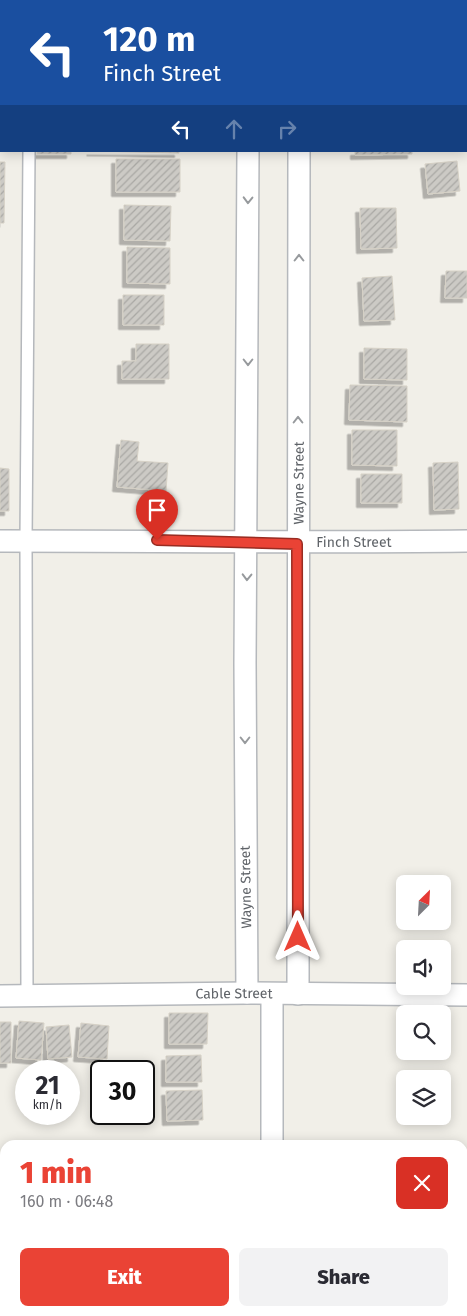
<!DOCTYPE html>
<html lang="en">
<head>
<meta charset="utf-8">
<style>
	body { margin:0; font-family:"Fira Sans",sans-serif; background:#f2f2f3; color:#2b2b33; height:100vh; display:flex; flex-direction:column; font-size:19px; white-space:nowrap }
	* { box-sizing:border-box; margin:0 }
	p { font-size:16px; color:#7c7c81 }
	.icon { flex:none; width:28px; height:28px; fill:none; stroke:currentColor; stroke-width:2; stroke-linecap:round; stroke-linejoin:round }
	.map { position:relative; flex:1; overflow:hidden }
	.sheet { position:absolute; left:0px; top:1140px; width:468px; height:176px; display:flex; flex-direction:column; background:#fff; border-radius:15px 15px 0 0; box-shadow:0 2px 12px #0003 }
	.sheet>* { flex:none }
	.banner { position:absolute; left:0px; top:0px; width:468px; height:152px; box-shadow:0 2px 12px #0003; background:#1a4fa0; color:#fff; overflow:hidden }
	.needle { width:32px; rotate:24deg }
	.fabs { position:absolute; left:396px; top:875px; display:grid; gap:10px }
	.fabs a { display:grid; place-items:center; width:55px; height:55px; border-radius:8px; background:#fff; box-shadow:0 2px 12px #0003; font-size:25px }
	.speed { position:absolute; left:15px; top:1060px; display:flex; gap:10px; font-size:25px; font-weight:700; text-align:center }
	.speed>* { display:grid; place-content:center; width:65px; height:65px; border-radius:50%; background:#fff; box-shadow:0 2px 12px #0003; line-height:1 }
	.speed small { font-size:12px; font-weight:400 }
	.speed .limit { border:2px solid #111; border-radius:8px; background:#fff; color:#111 }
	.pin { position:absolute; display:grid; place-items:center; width:42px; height:42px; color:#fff; margin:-51px -21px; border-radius:50% 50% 50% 0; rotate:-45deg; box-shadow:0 0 5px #0007 }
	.pin .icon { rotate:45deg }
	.me { position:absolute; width:55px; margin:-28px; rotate:0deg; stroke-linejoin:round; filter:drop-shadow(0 0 4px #0008) }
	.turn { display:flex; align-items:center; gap:18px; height:105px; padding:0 20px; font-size:22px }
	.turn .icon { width:65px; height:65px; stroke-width:2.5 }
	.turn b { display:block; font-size:35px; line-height:42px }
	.lanes { display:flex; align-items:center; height:48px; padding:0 20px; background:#0003; justify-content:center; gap:25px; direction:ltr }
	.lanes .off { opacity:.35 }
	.round { display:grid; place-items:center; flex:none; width:52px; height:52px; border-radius:8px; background:#f2f2f3 }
	.summary { display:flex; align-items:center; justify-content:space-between; height:85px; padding:0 20px }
	h1 { font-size:30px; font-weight:800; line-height:38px; color:#ea4335 }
	.primary-button { display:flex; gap:10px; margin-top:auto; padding:10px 20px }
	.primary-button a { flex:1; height:58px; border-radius:8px; background:#ea4335; color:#fff; font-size:20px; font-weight:800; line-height:58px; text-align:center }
	.primary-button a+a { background:#f2f2f3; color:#2b2b33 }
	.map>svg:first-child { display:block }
	.building { fill:url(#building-hatch); stroke:#d6d1c6; filter:url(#shadow) }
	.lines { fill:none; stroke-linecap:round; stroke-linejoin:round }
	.service-casing { stroke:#b5b8bc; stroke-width:14 }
	.minor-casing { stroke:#b5b8bc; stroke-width:24 }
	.service { stroke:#fff; stroke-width:11 }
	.minor { stroke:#fff; stroke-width:21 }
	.oneway { stroke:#979a9d }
	.route-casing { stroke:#982c22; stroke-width:12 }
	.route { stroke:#ea4335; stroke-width:9 }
	.labels { text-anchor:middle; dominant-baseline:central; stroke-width:4; stroke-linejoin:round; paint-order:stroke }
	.street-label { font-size:14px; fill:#5f6368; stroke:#fff }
</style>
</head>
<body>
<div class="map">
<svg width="467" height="1316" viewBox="0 0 467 1316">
	<defs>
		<pattern id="building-hatch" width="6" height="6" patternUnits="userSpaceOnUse" patternTransform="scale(1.25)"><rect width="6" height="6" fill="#cccac5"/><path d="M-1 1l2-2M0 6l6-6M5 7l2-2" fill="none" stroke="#a9a8a4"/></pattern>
		<filter id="shadow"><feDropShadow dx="-4.5" dy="4.5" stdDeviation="0" flood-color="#0004"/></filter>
	</defs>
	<rect width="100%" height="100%" fill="#f1efe8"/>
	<path class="building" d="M0,0H25L1,1V28Z
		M314,0H383V1H314Z
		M441,0H467V41L466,1Z
		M37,151H71V154H37Z
		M91,151H179V153Z
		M355,151H412V154L355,155Z
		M116,159H180V192H116Z
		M457,161L460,191L428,194L425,164Z
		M0,162H5L4,223H0Z
		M124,205L171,206L170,241L124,240Z
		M360,208H396L397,248L361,249Z
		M127,247L170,248V284L127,283Z
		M446,271H467V298H445Z
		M392,276L395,320L364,321L362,278Z
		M123,295H164V325H123Z
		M136,344H169V379H122V361H136Z
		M364,348L407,349V380L364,379Z
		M350,385L407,386V422L349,420Z
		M352,430H397V466L352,465Z
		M121,440L139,442L137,461L168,463L166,491L117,487Z
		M458,462L459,509L434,510L433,463Z
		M0,468L9,469V511H0Z
		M361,474H402V503H361Z
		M169,1013H208L207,1044H169Z
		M19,1021L44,1023L41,1060L16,1058Z
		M0,1022H11V1063H0Z
		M81,1023L109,1026L107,1059L78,1057Z
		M69,1025L72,1057L48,1059L46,1027Z
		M201,1055L202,1082H166V1056Z
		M202,1090L203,1120L167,1121L166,1091Z
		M0,1238L5,1239V1270H0Z"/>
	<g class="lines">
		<defs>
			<path id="service" d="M27,996L26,541L29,151"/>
			<g id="minor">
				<path d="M275,0V1"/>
				<path d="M466,80H467"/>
				<path d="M0,81H1"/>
				<path id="s1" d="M0,541C156,541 311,543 467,541"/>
				<path d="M247,993L245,663L248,151"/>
				<path id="s2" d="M298,994L299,151"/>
				<path id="s3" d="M0,996L247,993L467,995"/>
				<path d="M272,1145V995"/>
				<path d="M271,1316V1311"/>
			</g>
		</defs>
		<use href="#service" class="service-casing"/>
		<use href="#minor" class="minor-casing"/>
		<use href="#service" class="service"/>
		<use href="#minor" class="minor"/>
	</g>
	<defs><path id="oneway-chevron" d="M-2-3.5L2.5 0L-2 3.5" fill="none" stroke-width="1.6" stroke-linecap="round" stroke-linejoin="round" transform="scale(1.25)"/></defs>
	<g class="oneway">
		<use href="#oneway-chevron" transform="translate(248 200) rotate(91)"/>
		<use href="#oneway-chevron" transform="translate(299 258) rotate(-90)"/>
		<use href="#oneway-chevron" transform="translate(248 362) rotate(90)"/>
		<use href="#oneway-chevron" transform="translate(298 420) rotate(-90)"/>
		<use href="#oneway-chevron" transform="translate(247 577) rotate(91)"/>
		<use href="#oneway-chevron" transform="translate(245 740) rotate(90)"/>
	</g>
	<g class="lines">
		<defs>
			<path id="route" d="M157,540L297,544L298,937"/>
		</defs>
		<use href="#route" class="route-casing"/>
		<use href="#route" class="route"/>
	</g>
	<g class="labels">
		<g class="street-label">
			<text stroke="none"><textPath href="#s2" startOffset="511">Wayne Street</textPath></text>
			<text stroke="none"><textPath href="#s1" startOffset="354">Finch Street</textPath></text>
			<text transform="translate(246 887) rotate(-91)">Wayne Street</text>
			<text stroke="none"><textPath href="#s3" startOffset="234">Cable Street</textPath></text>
		</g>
	</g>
</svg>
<div class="fabs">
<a><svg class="needle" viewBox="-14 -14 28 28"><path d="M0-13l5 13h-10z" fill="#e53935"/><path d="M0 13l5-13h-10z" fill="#7c7c81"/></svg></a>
<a><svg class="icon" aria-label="sound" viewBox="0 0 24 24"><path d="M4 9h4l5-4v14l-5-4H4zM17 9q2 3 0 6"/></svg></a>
<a><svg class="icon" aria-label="search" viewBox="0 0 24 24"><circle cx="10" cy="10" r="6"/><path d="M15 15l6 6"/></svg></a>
<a><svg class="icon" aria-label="layers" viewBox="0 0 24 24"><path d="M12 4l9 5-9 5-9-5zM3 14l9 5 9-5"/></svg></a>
</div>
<div class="speed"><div>21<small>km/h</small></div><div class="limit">30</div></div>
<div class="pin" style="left:157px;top:540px;background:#d93025"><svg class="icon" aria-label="arrive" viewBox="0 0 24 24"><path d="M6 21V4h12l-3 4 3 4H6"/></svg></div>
<svg class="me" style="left:298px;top:937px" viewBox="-20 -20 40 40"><path d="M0-17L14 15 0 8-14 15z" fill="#ea4335" stroke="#fff" stroke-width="4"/></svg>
<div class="banner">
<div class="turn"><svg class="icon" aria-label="left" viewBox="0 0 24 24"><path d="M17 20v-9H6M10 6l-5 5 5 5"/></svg><div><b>120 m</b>Finch Street</div></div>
<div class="lanes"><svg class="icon" aria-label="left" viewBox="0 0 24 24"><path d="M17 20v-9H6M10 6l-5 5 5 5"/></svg><svg class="icon off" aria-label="ahead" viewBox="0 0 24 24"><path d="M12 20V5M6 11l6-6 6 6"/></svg><svg class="icon off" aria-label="right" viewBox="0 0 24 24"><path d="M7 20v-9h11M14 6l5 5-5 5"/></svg></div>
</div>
<section class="sheet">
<div class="summary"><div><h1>1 min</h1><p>160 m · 06:48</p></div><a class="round" style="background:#d93025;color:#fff"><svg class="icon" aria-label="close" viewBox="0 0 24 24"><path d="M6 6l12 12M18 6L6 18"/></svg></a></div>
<div class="primary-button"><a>Exit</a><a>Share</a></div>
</section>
</div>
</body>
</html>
